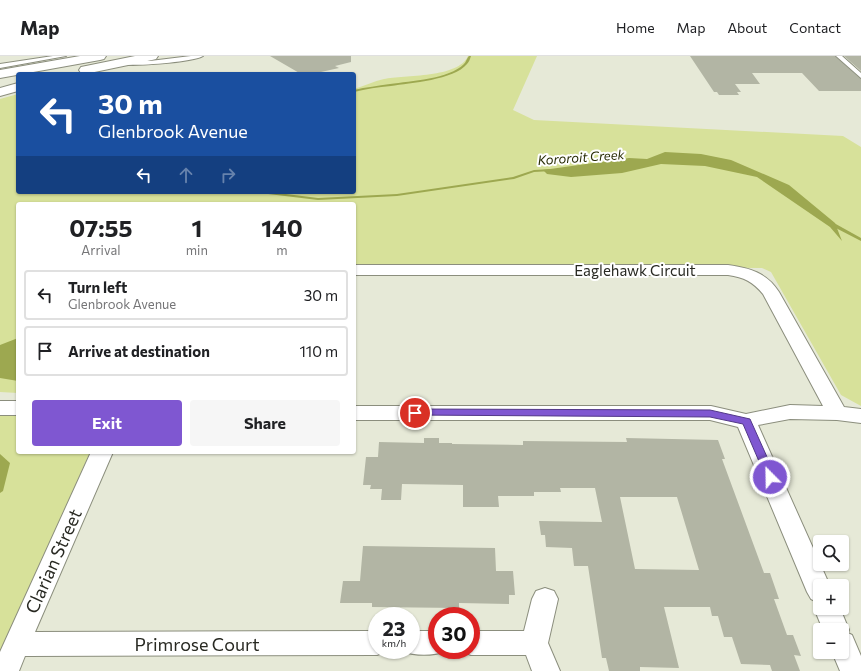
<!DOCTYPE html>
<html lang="en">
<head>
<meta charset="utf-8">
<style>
	body { margin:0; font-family:Commissioner,sans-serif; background:#f6f6f6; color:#202124; height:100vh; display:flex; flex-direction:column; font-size:15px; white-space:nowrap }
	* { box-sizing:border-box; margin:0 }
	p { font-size:13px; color:#757577 }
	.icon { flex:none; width:22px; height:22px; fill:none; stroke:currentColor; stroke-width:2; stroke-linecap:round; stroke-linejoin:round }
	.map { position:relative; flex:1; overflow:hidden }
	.sheet { position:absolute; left:16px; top:146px; width:340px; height:252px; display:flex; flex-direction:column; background:#fff; border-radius:4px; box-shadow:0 1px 3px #0004 }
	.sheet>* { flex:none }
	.guide { position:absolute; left:16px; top:16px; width:340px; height:122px; border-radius:4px; box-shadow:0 1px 3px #0004; background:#1a4fa0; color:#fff; overflow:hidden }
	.fabs { position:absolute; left:813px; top:479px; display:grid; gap:8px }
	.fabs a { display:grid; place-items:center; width:36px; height:36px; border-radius:4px; background:#fff; box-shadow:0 1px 3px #0004; font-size:20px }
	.speed { position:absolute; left:368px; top:551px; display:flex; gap:8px; font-size:20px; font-weight:700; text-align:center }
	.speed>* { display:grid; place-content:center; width:52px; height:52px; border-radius:50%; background:#fff; box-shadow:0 1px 3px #0004; line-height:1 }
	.speed small { font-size:10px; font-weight:400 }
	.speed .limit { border:6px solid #d22; background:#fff; color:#111 }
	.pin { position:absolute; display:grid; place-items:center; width:34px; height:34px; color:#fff; margin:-17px; border:2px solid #fff; border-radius:50%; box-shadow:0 1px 4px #0007 }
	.me { position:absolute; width:44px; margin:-22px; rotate:337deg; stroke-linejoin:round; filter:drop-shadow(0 0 3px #0008) }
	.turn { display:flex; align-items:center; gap:14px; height:84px; padding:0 16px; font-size:18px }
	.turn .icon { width:52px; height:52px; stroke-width:2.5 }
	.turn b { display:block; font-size:28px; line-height:34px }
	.lanes { display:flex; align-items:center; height:38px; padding:0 16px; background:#0003; justify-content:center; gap:20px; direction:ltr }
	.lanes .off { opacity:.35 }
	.eta { display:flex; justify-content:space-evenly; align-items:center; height:68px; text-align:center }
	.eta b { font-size:24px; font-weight:700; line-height:28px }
	.primary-button { display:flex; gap:8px; margin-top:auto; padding:8px 16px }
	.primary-button a { flex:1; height:46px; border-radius:4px; background:#7f57d1; color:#fff; font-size:16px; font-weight:700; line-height:46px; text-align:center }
	.primary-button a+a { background:#f6f6f6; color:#202124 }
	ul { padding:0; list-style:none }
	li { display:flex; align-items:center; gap:12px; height:50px; margin:0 8px 6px; padding:0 8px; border:2px solid #e0e0e0; border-radius:4px }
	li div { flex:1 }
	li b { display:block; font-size:15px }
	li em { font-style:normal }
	header { display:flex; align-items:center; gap:24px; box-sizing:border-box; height:56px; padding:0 20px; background:#fff; border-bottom:1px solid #e0e0e0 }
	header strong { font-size:19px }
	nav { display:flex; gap:22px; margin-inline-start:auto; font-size:14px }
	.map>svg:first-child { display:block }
	.green { fill:#d7e19a }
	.water { fill:#9da850 }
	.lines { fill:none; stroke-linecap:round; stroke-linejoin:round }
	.stream { fill:#9da850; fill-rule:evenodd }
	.building { fill:#b2b5a4; fill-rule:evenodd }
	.service-casing { stroke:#8b8e7d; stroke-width:2 }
	.minor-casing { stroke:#8b8e7d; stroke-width:2 }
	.tertiary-casing { stroke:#8b8e7d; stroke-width:2 }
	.trunk-casing { stroke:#8b8e7d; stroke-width:2 }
	.service { fill:#fff; fill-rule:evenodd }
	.minor { fill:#fff; fill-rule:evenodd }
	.tertiary { fill:#fff; fill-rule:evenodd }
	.trunk { fill:#fff; fill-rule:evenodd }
	.route { fill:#7f57d1; stroke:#533988 }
	.labels { text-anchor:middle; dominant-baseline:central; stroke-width:4; stroke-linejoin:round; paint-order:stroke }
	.far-water-label { font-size:13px; font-style:italic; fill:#292d06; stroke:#fff }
	.street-label { font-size:15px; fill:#282922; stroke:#fff }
	.near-street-label { font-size:18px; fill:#282922; stroke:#fff }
</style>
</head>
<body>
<header>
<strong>Map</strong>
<nav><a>Home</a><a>Map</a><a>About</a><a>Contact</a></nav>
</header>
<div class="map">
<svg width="861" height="615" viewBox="0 0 861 615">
	<rect width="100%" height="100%" fill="#e6e9d7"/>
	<path class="green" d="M468,0H537L513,54L534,64L843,80L861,91V350L841,339L771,216L762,212L354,210V148H18V337L0,336V43L18,38V136H354V33C364,30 374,25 384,23C404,19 459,22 468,0Z
		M0,357H18V396H90L0,601Z"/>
	<path class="water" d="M665,96L701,98L731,104L789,129L835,167L842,185L830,171L757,121L705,110L661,108L622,117L571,121L547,118L543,114L629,102L647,103Z
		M18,282V325L0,322V289Z
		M0,398L10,407L3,435L0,437Z"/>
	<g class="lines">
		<path class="stream" d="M469,0H471C470,3 469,6 467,8C454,24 410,27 391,30C378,31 366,33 354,36V34C366,31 378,30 390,28C411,25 449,23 464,8C466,6 467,2 469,0Z
			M551,113H552V115L534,116L514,123L397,140L318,144L260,137L258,136H270L318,142L397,138L513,121L534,114Z
			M830,167H834L861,182V185L830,169Z"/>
	</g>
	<path class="building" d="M270,0H351V6L335,10L339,12L312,18H301Z
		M690,0H835L861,23V35H819L802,17H752L760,28H735L741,36H737L739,39H719L717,36H714Z
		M844,0H861V15Z
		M424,382H439V387H452V388L523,389V385L627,386L626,382L718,384L725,403H722L764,517H770L779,543H774L787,579H793L801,600L794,599L800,615H772L770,609L741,608L732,581H724L718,560H712L710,551H664L679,612L640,611V615H609L606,602H602L588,510H574L572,492L546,491L545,479H541L539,465L602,466L595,432H560L561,436H534V440H498L499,451H463V429L402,428L401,444H381L382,433H370L371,429H363L366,401H378L379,386L424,387ZM620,441H677L699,514L635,513Z
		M363,490L495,492L496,515H513L515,539H509V548L459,547V552L372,551V547H340L343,525H360Z"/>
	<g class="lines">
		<defs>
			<path id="service" d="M53,0H66L0,12V8Z
				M191,0H203C194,6 125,12 117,7L120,5H150Z
				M836,0H842L861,17V22Z"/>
			<path id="minor" d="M354,209H728C750,212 767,217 779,236L844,351L861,353V367L837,364L790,363L758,369L830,530H820V552H840L849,574L848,577L852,579L861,600V615H840L832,596H842V574H823L814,552L817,546L811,543L807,536L738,371L710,364H354V350H711L746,358L790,349L823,350L763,238C753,226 744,221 728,219H354Z
				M0,345H18V359H0Z
				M91,396H113L35,576L377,575V594H387V595L377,599L25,600L19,615H0V596Z
				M545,532L554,535L558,543L548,587L560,615H532L526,599H471L461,595V594H471V575H524L532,543L536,535Z
				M411,575H437V594H447V595C432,600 416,600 401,595V594H411Z"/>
			<path id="tertiary" d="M18,27V35L0,40V32Z"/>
			<path id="trunk" d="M80,0H106L104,3L100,4L0,22V14Z
				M135,0H158L156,3L152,4L85,18L81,17L79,14L81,11Z"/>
		</defs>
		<use href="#service" class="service-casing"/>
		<use href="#minor" class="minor-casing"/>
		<use href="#tertiary" class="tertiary-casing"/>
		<use href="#trunk" class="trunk-casing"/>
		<use href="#service" class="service"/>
		<use href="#minor" class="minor"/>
		<use href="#tertiary" class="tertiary"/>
		<use href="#trunk" class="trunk"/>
	</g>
	<path class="route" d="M415,353L710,354L750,363L776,421L774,424H767L743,368L710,361L412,359L410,357L412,354Z"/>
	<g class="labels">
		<g class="far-water-label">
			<text transform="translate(581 101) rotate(-4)">Kororoit Creek</text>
		</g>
		<g class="street-label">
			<text x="635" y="214">Eaglehawk Circuit</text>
		</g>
		<g class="near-street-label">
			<text transform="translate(53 505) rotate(-66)">Clarian Street</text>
			<text x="197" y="588">Primrose Court</text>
		</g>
	</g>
</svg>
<div class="fabs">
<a><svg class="icon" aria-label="search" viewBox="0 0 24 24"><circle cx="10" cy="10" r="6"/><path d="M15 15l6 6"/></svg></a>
<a>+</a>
<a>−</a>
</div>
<div class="speed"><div>23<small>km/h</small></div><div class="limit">30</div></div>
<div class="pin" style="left:415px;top:357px;background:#d93025"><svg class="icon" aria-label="arrive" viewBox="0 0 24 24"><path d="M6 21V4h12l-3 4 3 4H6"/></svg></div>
<svg class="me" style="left:770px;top:421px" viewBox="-20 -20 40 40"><circle r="17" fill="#7f57d1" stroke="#fff" stroke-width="3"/><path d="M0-11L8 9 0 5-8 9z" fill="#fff"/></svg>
<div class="guide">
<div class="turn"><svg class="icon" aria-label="left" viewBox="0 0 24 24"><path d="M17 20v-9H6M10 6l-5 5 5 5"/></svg><div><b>30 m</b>Glenbrook Avenue</div></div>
<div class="lanes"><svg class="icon" aria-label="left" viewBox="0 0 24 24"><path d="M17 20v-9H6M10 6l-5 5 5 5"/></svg><svg class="icon off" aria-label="ahead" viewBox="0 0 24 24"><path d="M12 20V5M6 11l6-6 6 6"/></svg><svg class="icon off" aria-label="right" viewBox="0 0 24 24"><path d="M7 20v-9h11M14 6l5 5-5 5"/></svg></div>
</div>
<section class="sheet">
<div class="eta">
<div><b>07:55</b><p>Arrival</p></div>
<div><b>1</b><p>min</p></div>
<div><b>140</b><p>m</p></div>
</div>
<ul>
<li><svg class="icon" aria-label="left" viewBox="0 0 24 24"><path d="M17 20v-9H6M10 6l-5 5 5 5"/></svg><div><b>Turn left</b><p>Glenbrook Avenue</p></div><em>30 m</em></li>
<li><svg class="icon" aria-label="arrive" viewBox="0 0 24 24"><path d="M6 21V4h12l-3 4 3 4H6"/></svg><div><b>Arrive at destination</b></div><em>110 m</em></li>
</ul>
<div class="primary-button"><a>Exit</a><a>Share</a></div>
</section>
</div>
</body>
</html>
